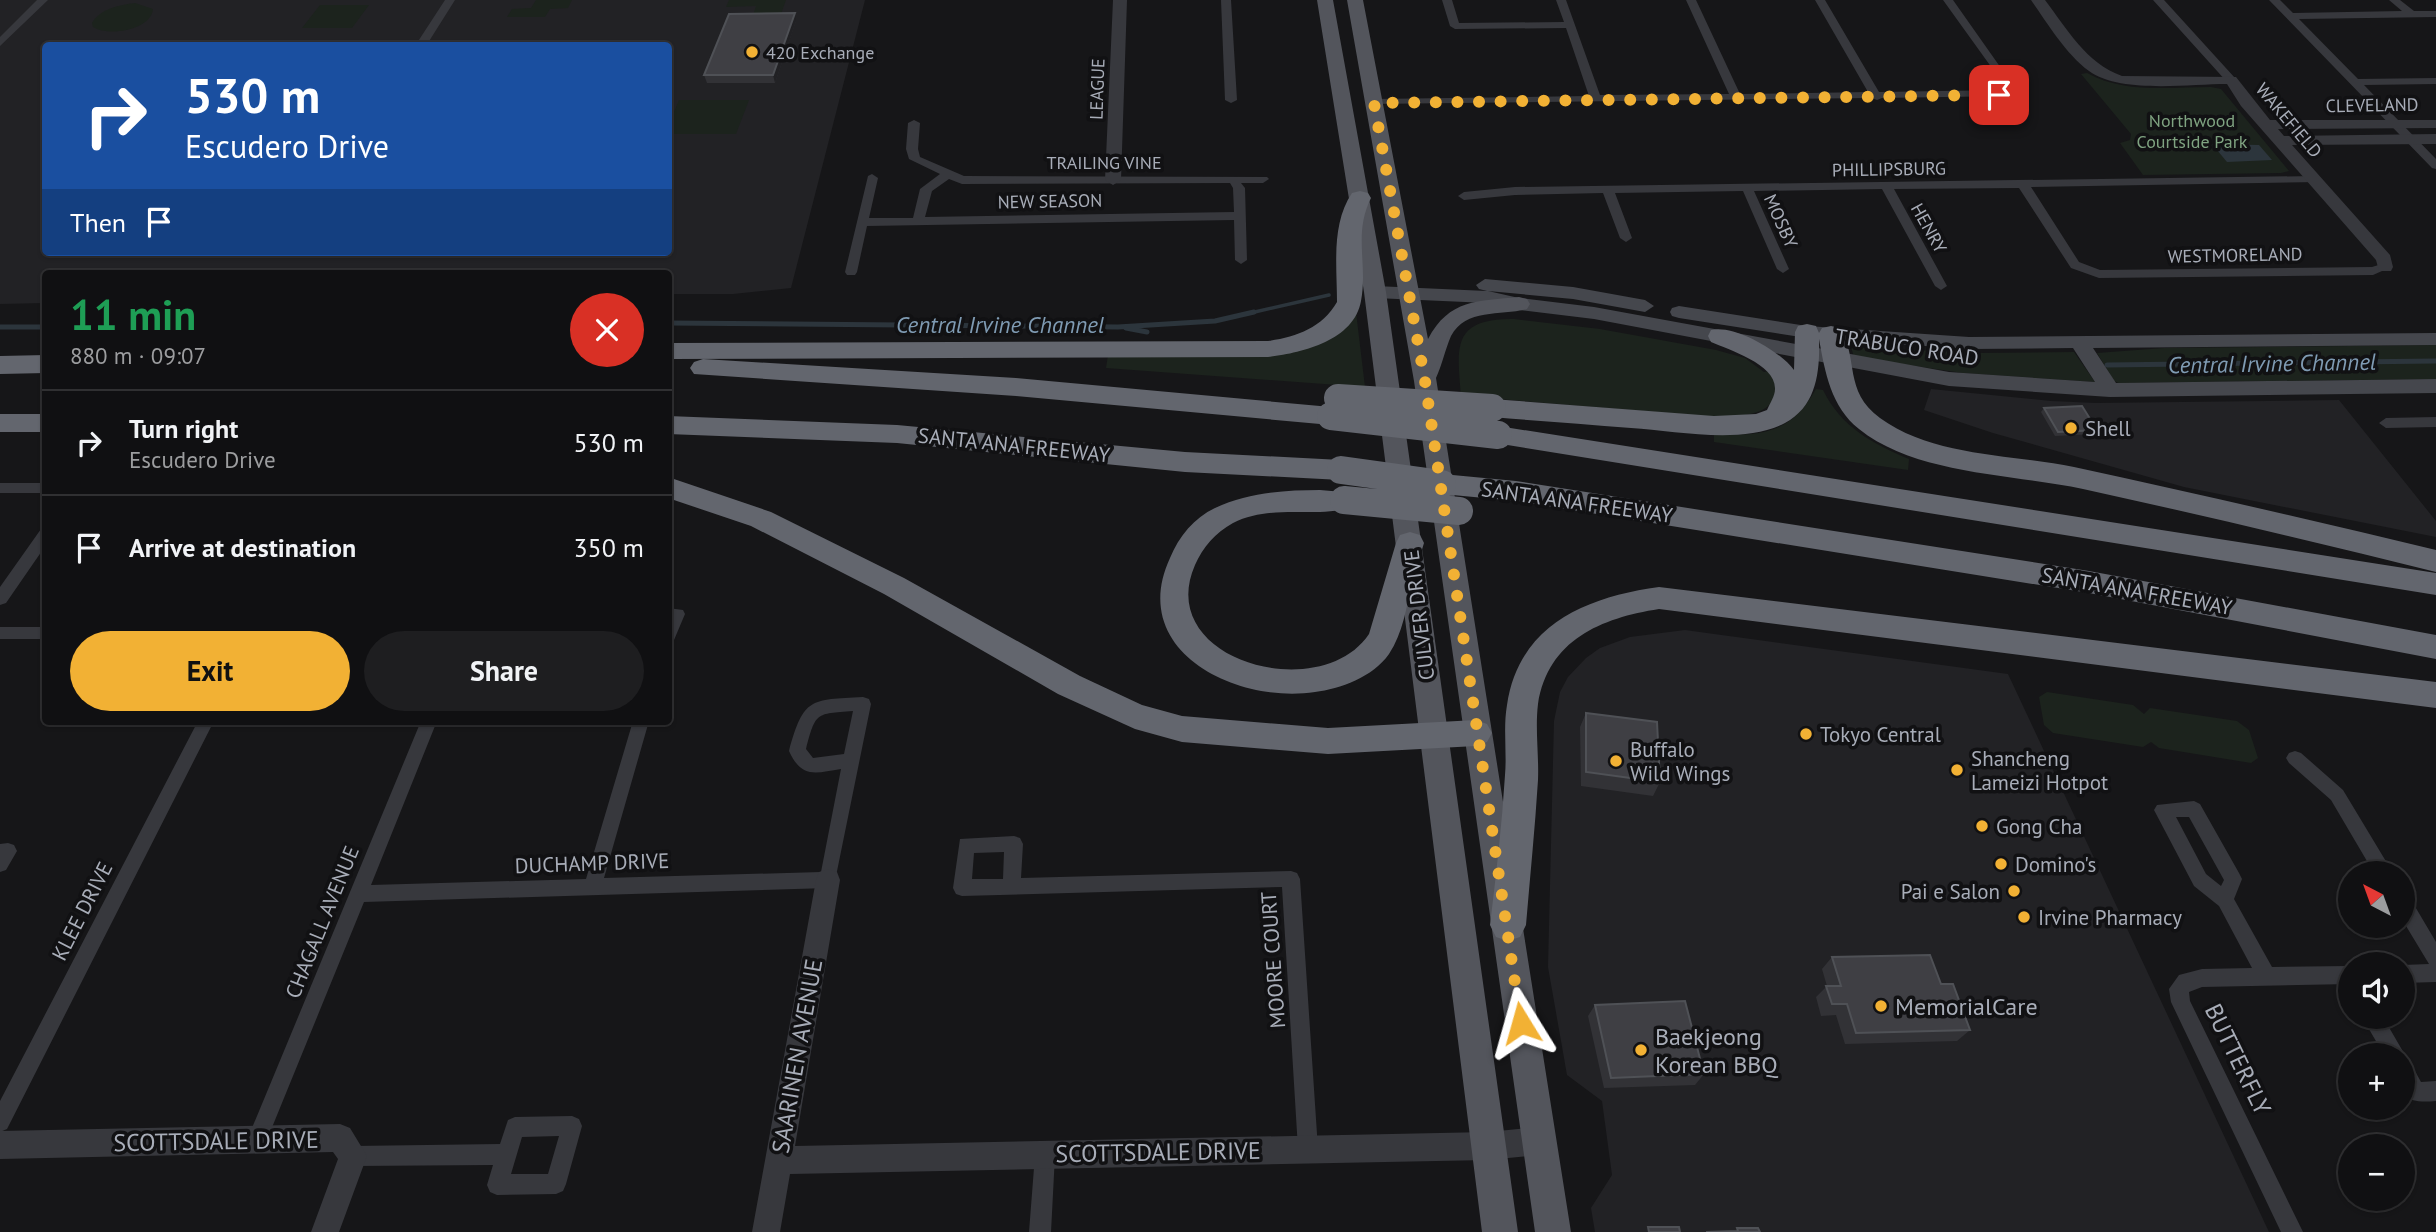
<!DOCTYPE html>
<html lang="en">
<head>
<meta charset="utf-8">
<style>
	body { margin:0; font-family:"PT Sans",sans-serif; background:#1e1e20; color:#f1f3f6; height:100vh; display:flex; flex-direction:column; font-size:26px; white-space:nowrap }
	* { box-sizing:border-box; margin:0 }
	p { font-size:23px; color:#9c9d9f }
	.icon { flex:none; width:38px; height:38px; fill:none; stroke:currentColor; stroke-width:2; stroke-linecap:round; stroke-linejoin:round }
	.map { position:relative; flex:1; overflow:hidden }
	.panel { position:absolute; left:42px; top:270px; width:630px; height:455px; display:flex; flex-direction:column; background:#101012; border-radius:7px; box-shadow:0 2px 5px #0004,0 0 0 2px #303032 }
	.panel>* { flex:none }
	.banner { position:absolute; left:42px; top:42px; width:630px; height:214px; border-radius:7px; box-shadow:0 2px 5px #0004,0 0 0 2px #303032; background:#1a4fa0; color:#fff; overflow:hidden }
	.needle { width:46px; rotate:319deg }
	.buttons { position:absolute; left:2338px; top:861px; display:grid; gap:14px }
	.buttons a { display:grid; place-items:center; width:77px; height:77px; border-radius:50%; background:#101012; box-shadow:0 2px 5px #0004,0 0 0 2px #303032; font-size:35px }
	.pin { position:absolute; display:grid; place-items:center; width:60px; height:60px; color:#fff; margin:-30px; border-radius:14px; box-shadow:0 4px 10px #0006 }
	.me { position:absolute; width:77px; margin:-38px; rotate:352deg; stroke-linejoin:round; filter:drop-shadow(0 0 5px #0008) }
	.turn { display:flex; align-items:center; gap:24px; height:147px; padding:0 28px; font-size:32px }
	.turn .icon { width:91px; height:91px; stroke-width:2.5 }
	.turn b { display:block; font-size:49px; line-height:60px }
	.then { display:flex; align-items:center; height:66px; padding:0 28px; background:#0003; gap:14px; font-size:26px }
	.round { display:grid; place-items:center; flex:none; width:74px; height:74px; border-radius:37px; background:#1e1e20 }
	.summary { display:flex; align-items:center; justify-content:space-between; height:119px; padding:0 28px }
	h1 { font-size:42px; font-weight:700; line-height:52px; color:#1e9e55 }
	.button { display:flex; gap:14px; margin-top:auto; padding:14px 28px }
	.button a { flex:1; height:80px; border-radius:42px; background:#f2b134; color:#111; font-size:28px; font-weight:700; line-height:80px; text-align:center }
	.button a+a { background:#1e1e20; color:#f1f3f6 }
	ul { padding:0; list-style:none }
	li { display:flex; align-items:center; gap:21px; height:105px; padding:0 28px; border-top:2px solid #303032 }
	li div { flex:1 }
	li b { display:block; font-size:26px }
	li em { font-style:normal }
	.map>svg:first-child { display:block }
	.built { fill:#222225; fill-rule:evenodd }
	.green { fill:#1c231d }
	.water { fill:#2c353c }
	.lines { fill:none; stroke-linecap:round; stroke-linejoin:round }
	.stream-far1 { stroke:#2c353c; stroke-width:3.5 }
	.stream { stroke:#2c353c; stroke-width:5 }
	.minor { fill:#37383d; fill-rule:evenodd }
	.tertiary { fill:#37383d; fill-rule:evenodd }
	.secondary { fill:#45474d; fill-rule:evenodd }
	.primary { fill:#53555c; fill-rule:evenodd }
	.motorway { fill:#63666e; fill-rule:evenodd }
	.motorway-bridge { stroke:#63666e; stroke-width:28 }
	.wall { fill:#323236 }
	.shaded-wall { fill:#212124 }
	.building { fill:#3f3f44; stroke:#4f5156; stroke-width:2 }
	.route { stroke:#f2b134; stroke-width:12; stroke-dasharray:0 21.6 }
	.poi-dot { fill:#f2b134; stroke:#111113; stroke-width:2.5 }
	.labels { text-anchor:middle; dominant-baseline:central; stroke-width:7; stroke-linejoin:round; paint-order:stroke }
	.far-poi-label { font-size:18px; fill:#a8adb8; stroke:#111113; text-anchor:start }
	.far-street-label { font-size:18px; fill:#a8adb8; stroke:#111113 }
	.far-park-label { font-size:18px; fill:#7fa381; stroke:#111113 }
	.street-label { font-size:21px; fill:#a8adb8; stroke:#111113 }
	.poi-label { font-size:21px; fill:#a8adb8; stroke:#111113; text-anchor:start }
	.water-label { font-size:23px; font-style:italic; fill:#7f9bb3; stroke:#111113 }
	.near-poi-label { font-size:24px; fill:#a8adb8; stroke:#111113; text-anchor:start }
	.near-street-label { font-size:24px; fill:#a8adb8; stroke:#111113 }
</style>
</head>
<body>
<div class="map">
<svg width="2436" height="1232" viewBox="0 0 2436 1232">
	<rect width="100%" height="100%" fill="#161618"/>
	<path class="built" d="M0,0H865L791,288L733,294H669L668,273H46L45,303L0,304ZM46,46H668V252H46Z
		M1931,389L2051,401L2096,403L2339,400L2436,521V537L2184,487L1993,433L1924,410Z
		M1685,630L2008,674L2269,1232H1595L1591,1208L1612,1175L1602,1101L1567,1075L1548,967L1554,721L1560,692L1568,677L1586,658L1600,648L1630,637Z"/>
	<path class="green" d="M536,0H572L568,8L550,9L545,17H507L512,9L531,8Z
		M729,0H786L781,14L753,15L756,6L726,7Z
		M135,3L153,9C151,30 109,37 93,27L92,23C100,9 119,5 135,3Z
		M320,5H369L352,28H302Z
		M2087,73C2125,94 2169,87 2211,87L2221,89L2289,171L2281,173L2143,175L2120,143L2130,140L2131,134L2081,74Z
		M679,100H749L736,134H669V124Z
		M1356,312L1365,387L1106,368L1108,355H1256Z
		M1514,319L1600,329L1716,350L1745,358L1764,372L1769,371L1778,388C1776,393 1774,400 1770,404C1759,417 1732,416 1716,417L1461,396C1457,348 1451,318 1514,319Z
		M2436,345V379L2119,383L2114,381L2097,353L2164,348Z
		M1851,347L1978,353L2074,352L2095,382L1963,373L1854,357Z
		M1816,389L1823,390C1841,427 1873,444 1909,459L1908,470L1714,442V435C1762,435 1790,435 1816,389Z
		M2047,692L2133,705L2144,714L2150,708L2237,721L2249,730L2258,758L2251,763L2159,748L2151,742L2143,747L2053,733L2044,725L2039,697Z"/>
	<path class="water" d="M2212,144L2259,145L2272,160L2227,162Z"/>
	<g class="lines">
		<path class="stream-far1" d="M1246,314L1329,295"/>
		<path class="stream" d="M668,323L1118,327L1215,321L1254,312
			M0,327H46
			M1126,328L1147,332
			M2107,365L2436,361"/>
		<path class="minor" d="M37,0H48L0,46V37Z
			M445,0H455L426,46H415Z
			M1221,0H1231L1237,100L1231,103L1225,100Z
			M1442,0H1452L1459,23L1564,22L1556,0H1566L1600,95L1729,94L1686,0H1696L1740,94L1868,92L1815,0H1825L1879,92L2004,90L2002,82L1943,0H1953L2015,88L2013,95L2009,96L1882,98L1877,100L1872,98L1370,104V100L1374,99L1589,96L1566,28L1455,29L1450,26Z
			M2153,0H2164L2235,78V82H2227Z
			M2269,0H2280L2293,13L2402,11L2389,0H2400L2414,11H2436V17L2299,19L2358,79L2436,78V84L2364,85L2436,159V169L2432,168Z
			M914,120L920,123L918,149L920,157L964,176L1267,177L1269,179L1263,183H1241L1245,188L1247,260L1241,264L1235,260L1234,220L867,226L857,272L855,275H847L845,272L868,176L872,174L878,178L869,218H913L920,189L940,174L909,159L906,149L908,123ZM949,179L962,184L1230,183L1233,188L1234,212L925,217L932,191Z
			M2315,176L2321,180L2319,182L2031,187L2079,262L2100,270L2372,267L2385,263L2391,267L2373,275L2099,278L2071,268L2019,188L1894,189L1947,286L1941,290L1935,286L1882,189L1754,191L1789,269L1783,273L1777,269L1743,191L1615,193L1632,238L1626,242L1620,238L1603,193L1515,195L1464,200L1458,196L1464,192L1515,187Z
			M2436,417V427L2386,428L2379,423L2386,418Z
			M0,483H46V493H0Z
			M46,528V545L6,603L0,605V587L41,529Z
			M668,608L683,610L685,614L674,640L668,642Z
			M0,627H46V639H0Z
			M863,697L869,699L871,704L834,886L828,888L364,902L264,1147L257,1150L250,1147L247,1140L421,721H437L371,885L586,879L633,721H649L604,878L821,872L841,769C815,773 802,779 789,751C804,697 810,700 863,697ZM853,711L844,754L813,758L806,749C816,712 815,714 853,711Z
			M198,721H214L7,1129L0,1132V1101Z
			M2295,751L2301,753L2343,790L2393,873H2374L2331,800L2289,763L2286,758L2289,753Z
			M2194,801L2200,804L2239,873L2242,879L2234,899L2272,967L2350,966V984L2202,987L2189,992L2190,1001L2303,1232H2281L2171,1002L2169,989L2179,975L2202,969L2252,968L2219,906L2194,886L2154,810L2157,805ZM2176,817H2189L2224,880L2221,886L2206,874Z
			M1014,836L1020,838L1023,844L1021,878L1291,871L1297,873L1300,879L1318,1149L1315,1156L1308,1159L1301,1156L1298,1149L1282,887L962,896L956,894L953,888L960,839ZM1004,852L1003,879H972L974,853Z
			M8,843L14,845L17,851L6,870L0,872V844Z
			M2403,896L2410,898L2436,942V982L2403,983V965L2429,964L2403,921Z
			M2362,1017H2383L2405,1055L2403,1059L2410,1062L2421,1082L2436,1081V1101C2395,1105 2403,1088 2403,1055H2384Z
			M572,1116L579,1119L582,1126L566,1184L563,1191L556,1194L497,1195L490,1192L487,1185L493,1165L353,1166L346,1163L343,1156L346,1149L353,1146L500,1144L508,1120L515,1117ZM559,1136L548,1174H511L522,1137Z
			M1045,1145L1052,1148L1055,1155L1051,1232H1029L1035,1155L1038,1148Z"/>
		<path class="tertiary" d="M1113,0H1127L1121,180L1113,185L1105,180Z
			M2031,0H2045C2067,29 2086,63 2122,76L2236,77L2270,120H2436V128L2278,129L2284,136L2436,134V144L2292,145L2390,255L2393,267L2391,271H2379L2376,260L2241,106L2227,84C2188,84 2121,94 2089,71C2065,53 2048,24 2031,0Z
			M828,869L837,872L840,880L795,1146L1488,1132L1538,1127L1548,1131L1552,1141L1548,1151L1538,1155L1488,1160L790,1174L780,1232H752L816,880L819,872Z
			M340,1124L350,1128L367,1156L339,1232H311L338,1159L333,1152L0,1159V1131Z"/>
		<path class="secondary" d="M1485,279L1573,287L1645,300L1654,306L1645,312L1573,299L1488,291L1519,298L1594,307L1949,372L2095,382L2073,348L1969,349L1807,338L1679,318L1672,316L1670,312L1672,308L1679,306L1807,326L1969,337L2436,333V345L2093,348L2116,383L2436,379V393L2110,397L1949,386L1594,319L1519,310L1488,303L1375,298L1366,292L1375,286L1487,291L1479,289L1476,285Z"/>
		<path class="primary" d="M1317,0H1333L1386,292L1518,1232H1482L1364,292Z
			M1347,0H1363L1428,339C1449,299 1478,301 1519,297L1527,299L1530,304L1527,309C1501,316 1466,308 1451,336C1445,350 1442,365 1436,378L1571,1232H1535L1414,381Z"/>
		<path class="motorway" d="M1360,191L1368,193L1371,198C1353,234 1368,264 1361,301C1354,341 1301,353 1268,357L668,359V343L1268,341C1296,337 1322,328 1337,302C1337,266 1331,224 1352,193Z
			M1807,324L1816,326L1819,333L1822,328L1831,326L1840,328C1859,358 1843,391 1880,418C1934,457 2010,454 2074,467C2195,493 2315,521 2436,550V572C2319,543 2202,515 2083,489C2014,474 1916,475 1859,429C1831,407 1825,372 1819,339C1820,371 1817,406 1785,423C1744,445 1676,431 1631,428C1585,424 1538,421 1492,417L1483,414L1479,408L1483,402L1492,399L1714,416L1756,414L1767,410C1770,403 1775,396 1775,389C1776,364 1729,350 1711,342L1708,336L1711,330C1734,324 1780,351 1794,370L1795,332L1798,326Z
			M46,355V373L0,374V356Z
			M703,359L1016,378L1331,407L1340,410L1344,416L1340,422L1331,425L1016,396L694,374L690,368L694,362Z
			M0,414H46V432H0Z
			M668,416L897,425L1185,452L1341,460L1351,463L1355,470L1351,477L1341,480L1185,472L897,443L668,434Z
			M1498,426L2436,573V595L1489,442L1485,435L1489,428Z
			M1442,474L1516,481L2089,571L2436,635V659L2089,593L1516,501L1442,494L1432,491L1428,484L1432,477Z
			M668,477L771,512L904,578L1080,676L1142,705L1182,716L1328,728L1476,720L1487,724L1492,733L1487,742L1476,746L1328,754L1182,742L1135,729L1058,694L884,594L751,526L668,498Z
			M1320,490L1354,493L1358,500L1354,507C1316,519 1272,503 1233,523C1215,533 1203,547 1195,565C1153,661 1321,706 1369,634L1396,543L1400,535L1410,532L1420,535L1424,543C1420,557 1415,570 1412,584C1406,608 1403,633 1389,654C1373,677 1340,689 1315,692C1236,704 1127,651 1170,558C1179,536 1194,518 1215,508C1248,493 1284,490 1320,490Z
			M1659,587L2436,682V708L1659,609C1601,618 1548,640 1538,704C1535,729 1539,755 1538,780C1535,828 1530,877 1526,925L1520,937L1508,941L1496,937L1490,925C1496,875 1502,825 1505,775C1507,752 1503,728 1507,705C1519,624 1587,597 1659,587Z"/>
		<path class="motorway-bridge" d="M1338,398L1492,408
			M1331,416L1498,435
			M1341,470L1442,484
			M1344,500L1459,511"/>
	</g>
	<path class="wall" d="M796,21L775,83H707L704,75Z
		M2044,408L2097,430L2094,434L2055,436L2041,412Z
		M1586,713L1660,782L1653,796L1581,786L1580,727Z
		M1832,957L1941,984L1970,1030L1957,1041L1845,1044L1836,1015L1821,1016L1816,997L1827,986L1822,969Z
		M1595,1005L1704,1074L1695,1085L1604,1088L1588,1016Z"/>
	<path class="shaded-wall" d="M795,13L796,21L775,83L773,75Z"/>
	<path class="building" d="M795,13L773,75H704L729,14Z
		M2082,406L2097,430L2058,432L2044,408Z
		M1586,713L1657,722L1660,782L1586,772Z
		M1930,955L1941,984H1953L1970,1030L1856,1033L1847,1004H1832L1826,986H1841L1832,957Z
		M1685,1001L1704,1074L1611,1078L1595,1005Z
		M1648,1227H1679L1680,1232H1649Z
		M1737,1228H1758L1760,1232H1706L1738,1231Z"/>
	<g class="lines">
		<path class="route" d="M1521,1023L1425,381L1374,103L1999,95"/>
	</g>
	<g class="poi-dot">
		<circle cx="752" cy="52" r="7"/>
		<circle cx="2071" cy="428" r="7"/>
		<circle cx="1806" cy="734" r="7"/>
		<circle cx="1616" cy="761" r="7"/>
		<circle cx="1957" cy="770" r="7"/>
		<circle cx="1982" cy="826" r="7"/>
		<circle cx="2001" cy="864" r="7"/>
		<circle cx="2014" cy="891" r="7"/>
		<circle cx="2024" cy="917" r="7"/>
		<circle cx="1881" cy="1006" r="7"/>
		<circle cx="1641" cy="1050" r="7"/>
	</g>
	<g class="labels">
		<g class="far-poi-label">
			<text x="766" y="52">420 Exchange</text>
		</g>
		<g class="far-street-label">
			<text transform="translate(1097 89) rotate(-88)">LEAGUE</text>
			<text transform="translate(2372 105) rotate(-1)">CLEVELAND</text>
			<text transform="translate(2289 120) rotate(50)">WAKEFIELD</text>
			<text x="1104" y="162">TRAILING VINE</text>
			<text transform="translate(1889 169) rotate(-1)">PHILLIPSBURG</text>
			<text transform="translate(1050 201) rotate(-1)">NEW SEASON</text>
			<text transform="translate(1781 221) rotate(66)">MOSBY</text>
			<text transform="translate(1929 228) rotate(61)">HENRY</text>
			<text transform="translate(2235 255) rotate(-1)">WESTMORELAND</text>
		</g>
		<g class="far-park-label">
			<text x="2192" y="120">Northwood<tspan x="2192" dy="21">Courtside Park</tspan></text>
		</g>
		<g class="street-label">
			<text transform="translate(1907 347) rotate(9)">TRABUCO ROAD</text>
			<text transform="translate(1014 445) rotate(6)">SANTA ANA FREEWAY</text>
			<text transform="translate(1577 502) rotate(8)">SANTA ANA FREEWAY</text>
			<text transform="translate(2137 591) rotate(10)">SANTA ANA FREEWAY</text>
			<text transform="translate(1419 615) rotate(-97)">CULVER DRIVE</text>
			<text transform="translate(592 863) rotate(-2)">DUCHAMP DRIVE</text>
			<text transform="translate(82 911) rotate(-63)">KLEE DRIVE</text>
			<text transform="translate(322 922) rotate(-68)">CHAGALL AVENUE</text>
			<text transform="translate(1273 960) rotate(-94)">MOORE COURT</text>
		</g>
		<g class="poi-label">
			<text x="2085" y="428">Shell</text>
			<text x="1820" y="734">Tokyo Central</text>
			<text x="1630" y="749">Buffalo<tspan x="1630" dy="24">Wild Wings</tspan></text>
			<text x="1971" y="758">Shancheng<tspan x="1971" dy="24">Lameizi Hotpot</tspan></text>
			<text x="1996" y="826">Gong Cha</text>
			<text x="2015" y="864">Domino's</text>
			<text x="2000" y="891" text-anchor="end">Pai e Salon</text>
			<text x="2038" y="917">Irvine Pharmacy</text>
		</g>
		<g class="water-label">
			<text x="1000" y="324">Central Irvine Channel</text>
			<text transform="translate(2272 363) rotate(-1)">Central Irvine Channel</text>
		</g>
		<g class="near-poi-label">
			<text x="1895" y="1006">MemorialCare</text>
			<text x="1655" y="1036">Baekjeong<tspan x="1655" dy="28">Korean BBQ</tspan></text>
		</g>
		<g class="near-street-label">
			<text transform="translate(797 1056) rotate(-80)">SAARINEN AVENUE</text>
			<text transform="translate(2238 1059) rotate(64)">BUTTERFLY</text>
			<text transform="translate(216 1141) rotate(-1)">SCOTTSDALE DRIVE</text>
			<text transform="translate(1158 1152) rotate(-1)">SCOTTSDALE DRIVE</text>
		</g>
	</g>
</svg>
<div class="buttons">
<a><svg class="needle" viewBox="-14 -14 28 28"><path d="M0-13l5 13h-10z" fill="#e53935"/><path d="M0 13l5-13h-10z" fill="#9c9d9f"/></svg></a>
<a><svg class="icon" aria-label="sound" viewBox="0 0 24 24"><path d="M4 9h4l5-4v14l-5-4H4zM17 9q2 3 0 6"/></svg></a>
<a>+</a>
<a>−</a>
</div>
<div class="pin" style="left:1999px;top:95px;background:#d93025"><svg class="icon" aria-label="arrive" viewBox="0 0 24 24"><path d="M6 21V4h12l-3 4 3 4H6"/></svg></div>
<svg class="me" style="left:1521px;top:1023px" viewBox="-20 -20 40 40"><path d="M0-17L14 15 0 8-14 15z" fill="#f2b134" stroke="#fff" stroke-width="4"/></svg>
<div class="banner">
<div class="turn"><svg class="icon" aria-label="right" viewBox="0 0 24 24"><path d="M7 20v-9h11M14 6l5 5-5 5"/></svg><div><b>530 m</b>Escudero Drive</div></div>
<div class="then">Then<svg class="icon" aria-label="arrive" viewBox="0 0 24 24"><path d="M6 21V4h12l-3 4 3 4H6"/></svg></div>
</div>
<section class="panel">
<div class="summary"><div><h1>11 min</h1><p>880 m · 09:07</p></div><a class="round" style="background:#d93025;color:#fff"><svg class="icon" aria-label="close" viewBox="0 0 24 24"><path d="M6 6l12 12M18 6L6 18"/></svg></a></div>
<ul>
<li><svg class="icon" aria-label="right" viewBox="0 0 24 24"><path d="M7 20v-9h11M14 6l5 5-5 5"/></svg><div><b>Turn right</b><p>Escudero Drive</p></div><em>530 m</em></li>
<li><svg class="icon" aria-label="arrive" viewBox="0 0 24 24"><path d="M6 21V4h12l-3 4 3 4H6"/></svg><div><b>Arrive at destination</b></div><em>350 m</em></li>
</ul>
<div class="button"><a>Exit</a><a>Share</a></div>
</section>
</div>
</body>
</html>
